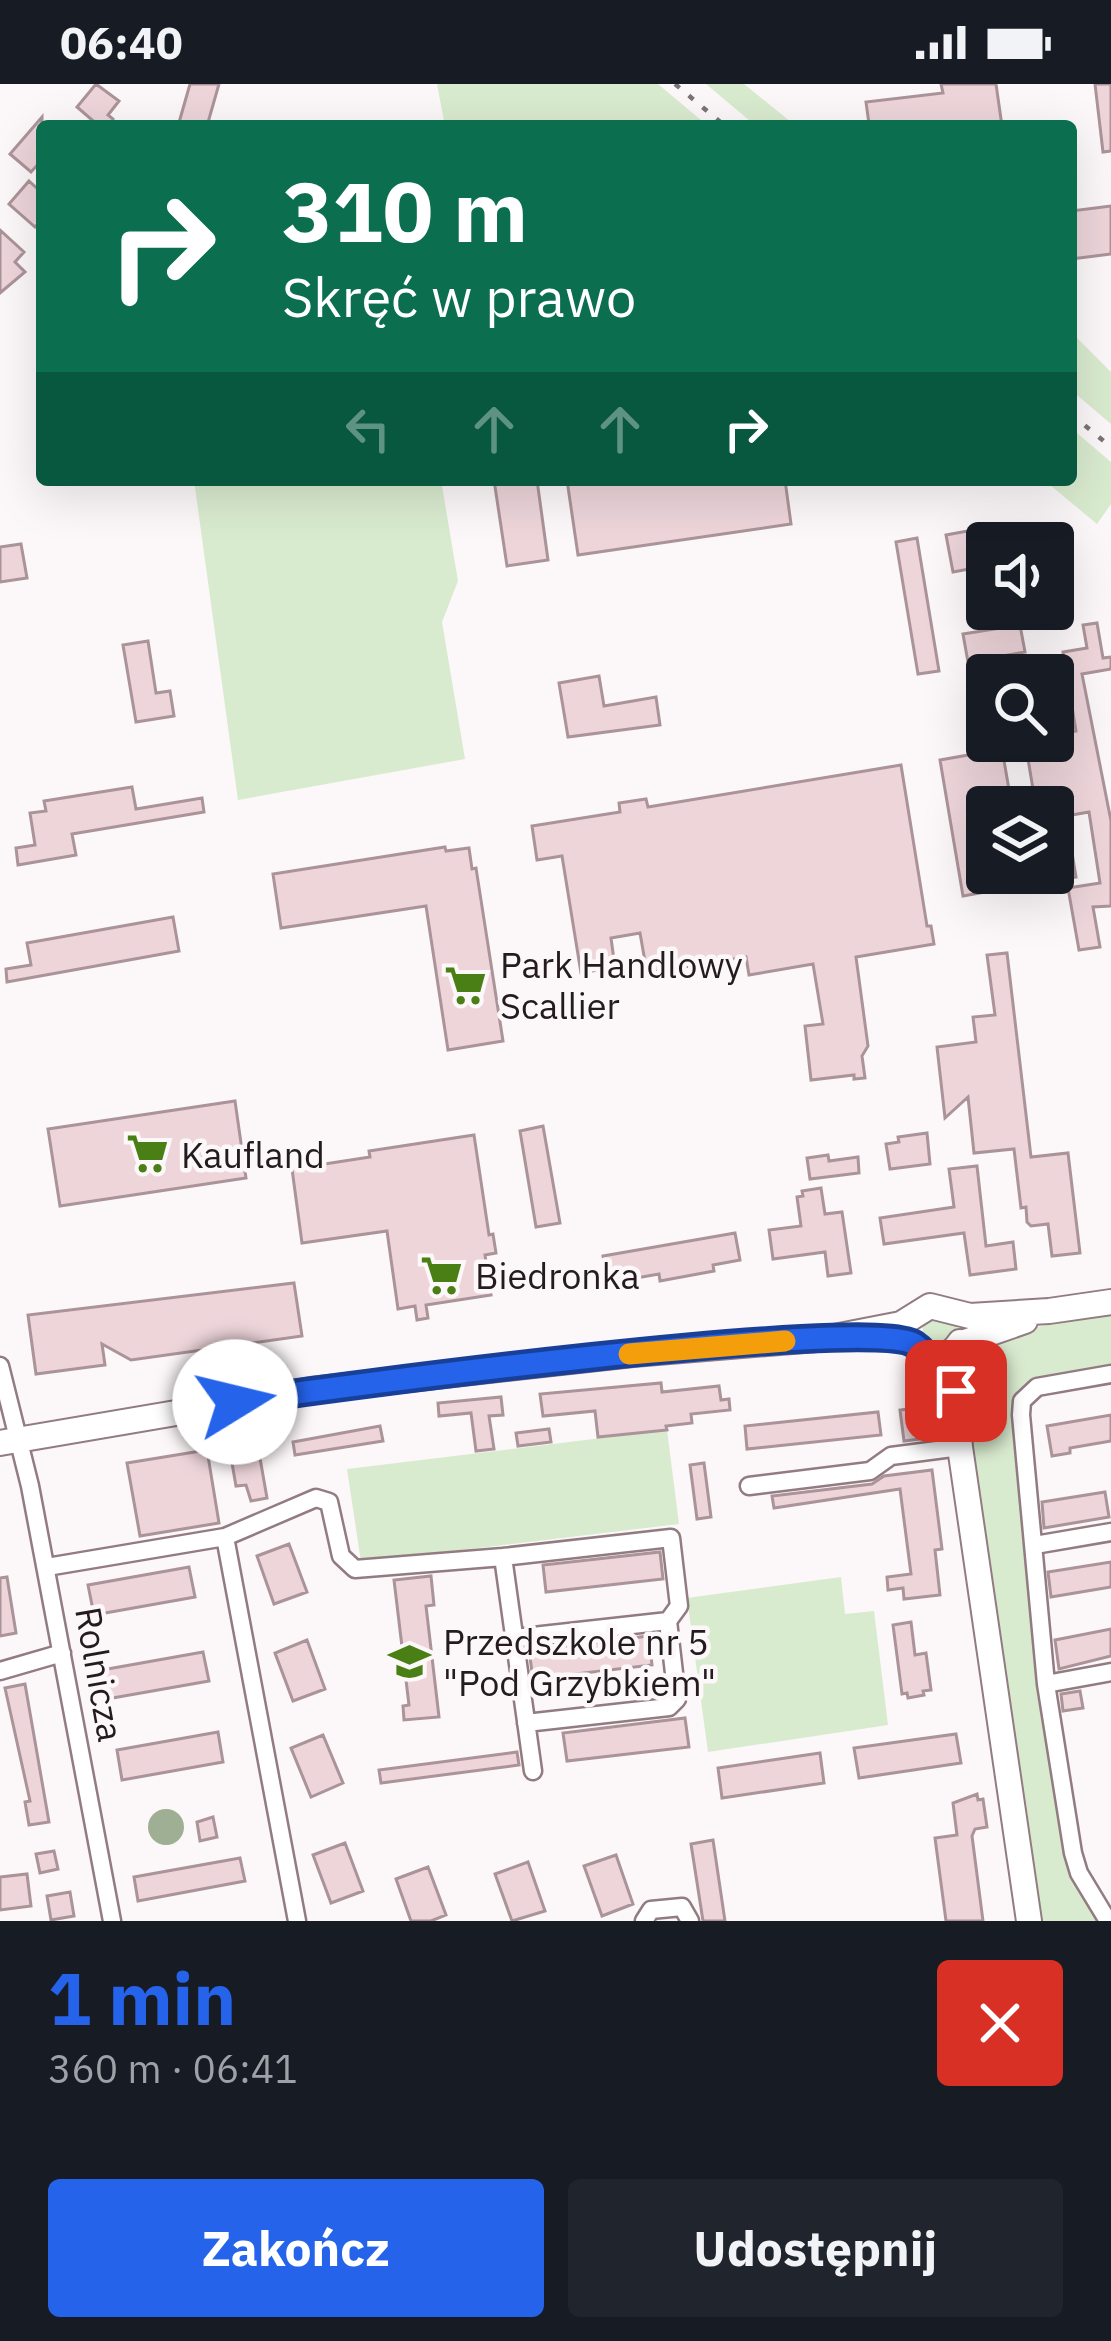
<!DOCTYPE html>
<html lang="pl">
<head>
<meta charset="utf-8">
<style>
	body { margin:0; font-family:"IBM Plex Sans",sans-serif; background:#20242c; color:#f1f3f6; height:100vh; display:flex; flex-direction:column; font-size:45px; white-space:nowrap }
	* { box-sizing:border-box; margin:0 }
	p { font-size:39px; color:#9ea1a6 }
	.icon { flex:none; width:66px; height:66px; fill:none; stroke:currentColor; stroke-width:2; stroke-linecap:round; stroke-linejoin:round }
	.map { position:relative; height:1837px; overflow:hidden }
	.drawer { display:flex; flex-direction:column; background:#171b24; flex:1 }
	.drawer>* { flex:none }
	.banner { position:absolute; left:36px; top:36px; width:1041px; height:366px; border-radius:12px; box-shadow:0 12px 48px #0002; background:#0b6e4f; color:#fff; overflow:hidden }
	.fabs { position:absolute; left:966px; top:438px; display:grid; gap:24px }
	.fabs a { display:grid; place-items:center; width:108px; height:108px; border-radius:12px; background:#171b24; box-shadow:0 12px 48px #0002; font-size:60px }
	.pin { position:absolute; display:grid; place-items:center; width:102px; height:102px; color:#fff; margin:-51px; border-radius:24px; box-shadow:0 6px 18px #0006 }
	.me { position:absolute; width:132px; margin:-66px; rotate:81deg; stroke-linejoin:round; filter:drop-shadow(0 0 9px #0008) }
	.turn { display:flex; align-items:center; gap:42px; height:252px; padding:0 48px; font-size:54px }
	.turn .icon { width:156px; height:156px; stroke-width:2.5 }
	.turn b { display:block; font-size:84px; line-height:102px }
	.lanes { display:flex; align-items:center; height:114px; padding:0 48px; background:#0003; justify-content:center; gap:60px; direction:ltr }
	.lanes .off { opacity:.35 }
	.round { display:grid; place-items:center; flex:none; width:126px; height:126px; border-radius:12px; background:#20242c }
	.summary { display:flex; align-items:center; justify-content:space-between; height:204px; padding:0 48px }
	h1 { font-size:72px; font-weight:700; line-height:90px; color:#2563eb }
	.button { display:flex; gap:24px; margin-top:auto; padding:24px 48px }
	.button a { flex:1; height:138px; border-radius:12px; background:#2563eb; color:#fff; font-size:48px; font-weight:700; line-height:138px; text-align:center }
	.button a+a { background:#20242c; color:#f1f3f6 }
	.status { display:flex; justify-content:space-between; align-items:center; height:84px; padding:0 60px; background:#171b24; direction:ltr }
	.status svg { height:33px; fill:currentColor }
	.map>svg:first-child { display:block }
	.green { fill:#d9ebcf }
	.water { fill:#9eaf93 }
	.building { fill:#edd5da; stroke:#ab9499; stroke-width:3 }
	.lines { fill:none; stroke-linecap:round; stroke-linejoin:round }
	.street-casing { stroke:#927c81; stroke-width:21 }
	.secondary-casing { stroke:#927c81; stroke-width:28 }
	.street { stroke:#fff; stroke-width:16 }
	.secondary { stroke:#fff; stroke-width:24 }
	.rail { stroke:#7b7475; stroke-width:4.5; stroke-dasharray:6 12; stroke-linecap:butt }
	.route-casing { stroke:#184099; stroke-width:30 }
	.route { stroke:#2563eb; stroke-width:21 }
	.slow { stroke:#f59e0b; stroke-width:21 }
	.labels { text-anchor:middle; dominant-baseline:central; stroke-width:9; stroke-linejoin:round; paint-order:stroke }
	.poi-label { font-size:36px; fill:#231b1d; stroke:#fcf7f8; text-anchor:start }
	.street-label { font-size:36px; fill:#231b1d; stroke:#fcf7f8 }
</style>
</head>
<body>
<div class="status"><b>06:40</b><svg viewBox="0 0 49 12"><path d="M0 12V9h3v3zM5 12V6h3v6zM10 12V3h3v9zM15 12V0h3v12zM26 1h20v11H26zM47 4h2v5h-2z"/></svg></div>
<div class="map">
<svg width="1111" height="1837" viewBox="0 0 1111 1837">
	<rect width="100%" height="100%" fill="#fcf7f8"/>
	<path class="green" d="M437,0H658L708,42H445Z
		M706,0H744L796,42H756Z
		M1071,248L1111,288V340L1071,306Z
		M1071,344L1111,378V420L1097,440L1044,396H1071Z
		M194,396H441L458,497L442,538L465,675L238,716Z
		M1111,1229V1285L1048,1295L1024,1303L1014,1321L1067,1769L1100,1837H1038L985,1483L964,1281L974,1266L1033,1249L1032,1244Z
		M932,1230L957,1240L958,1248L937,1264C923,1255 916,1243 932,1230Z
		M667,1346L679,1440L361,1478L347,1385Z
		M841,1493L845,1530L874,1527L888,1641L708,1668L687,1514Z"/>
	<path class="water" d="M148 1743a18 18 0 1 1 36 0a18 18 0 1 1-36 0Z"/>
	<path class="building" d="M96,0L119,17L108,31L113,35L108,42H99L77,23Z
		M190,0H219L207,42H178Z
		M941,0H996L1002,42L869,40L866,18L943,9Z
		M1095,0H1111V67L1103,68Z
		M42,33V76L31,88L10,70Z
		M29,97L42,109V136L35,143L9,120Z
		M1111,122V170L1071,175V127Z
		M0,146L24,168L15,178L25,188L0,209Z
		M494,396H537L548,476L507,482Z
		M567,396H785L791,440L578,471Z
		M973,446L980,483L953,488L946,451Z
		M917,454L939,587L918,590L896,458Z
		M21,460L27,494L0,498V463Z
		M1097,539L1103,574L1111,573V585L1082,590L1111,737V822L1093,823L1100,863L1079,866L1068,804L1100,799L1089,728L1066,732L1076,793L1053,797V723H1036L1025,657H1053V651L1076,647L1063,568L1087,564L1083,541Z
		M1020,541L1025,568L968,578L963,550Z
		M148,557L156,609L170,607L174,632L136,638L123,561Z
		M599,592L604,622L656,613L660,641L568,653L559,599Z
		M1002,665L1012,723H987V789H1023L1025,801L963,812L940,676Z
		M901,681L927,842H931L934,860L856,873L868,962L862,972L865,994L854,995V991L811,996L805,942L823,940L813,880L749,891L746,873L647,889L640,849L611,854L615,883L581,889L562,772L537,776L532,742L620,728L619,719L646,715L648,723Z
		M132,703L136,725L202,714L204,728L72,750L76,771L18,781L16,764L35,761L30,729L46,727L44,717Z
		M445,763L446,767L469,764L472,785L476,784L503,957L448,966L426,822L281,844L273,790Z
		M173,833L179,867L7,898L6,885L31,881L27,859Z
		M1007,869L1031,1073L1068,1069L1080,1169L1052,1172L1048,1140L1031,1142L1027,1138L1026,1123L1021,1124L1014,1065L974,1069L968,1013L945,1034L937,963L976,958L973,933L995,931L987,871Z
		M235,1017L246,1094L60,1122L48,1045Z
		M543,1042L560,1139L536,1143L520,1047Z
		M927,1049L930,1080L890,1085L886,1060L899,1058L898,1053Z
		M474,1051L489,1151L493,1150L496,1169L485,1171L491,1211L426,1221L428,1234L417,1236L415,1222L398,1225L387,1147L302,1159L292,1085L370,1073L369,1067Z
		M828,1071L829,1077L858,1073L859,1089L810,1095L807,1074Z
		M977,1082L986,1162L1013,1158L1016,1185L970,1191L964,1149L884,1160L880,1134L954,1123L949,1085Z
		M821,1104L825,1130L842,1128L851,1189L828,1192L825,1168L773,1175L769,1146L801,1142L797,1113L803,1112L802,1107Z
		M735,1149L740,1176L713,1181L714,1187L660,1197L659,1190L608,1199L603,1172Z
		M294,1199L302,1252L131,1276L102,1260L105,1281L36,1290L28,1231Z
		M661,1299L662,1308L719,1302L721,1316L729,1315L730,1326L691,1330L692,1339L666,1342L667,1346L598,1353L595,1327L543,1332L540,1310Z
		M501,1313L503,1331L489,1332L494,1365L476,1367L471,1329L439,1332L438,1319Z
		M924,1323L928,1354L904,1357L900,1326Z
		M878,1328L881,1351L747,1365L745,1342Z
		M1111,1331V1357L1070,1364V1369L1052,1372L1047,1342Z
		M380,1342L383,1357L295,1371L293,1358Z
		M549,1345L551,1358L518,1362L516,1349Z
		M257,1357L267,1414L251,1417L246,1401L236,1402L229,1362Z
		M207,1366L219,1439L140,1452L127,1379Z
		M704,1379L711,1433L697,1435L690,1381Z
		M932,1386L942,1465L935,1466L940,1511L904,1515L903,1504L888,1506L887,1493L911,1490L900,1405L774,1424L772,1412L872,1400L884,1392Z
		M1105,1408L1109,1433L1044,1444L1042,1418Z
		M289,1460L307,1508L274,1520L257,1472Z
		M660,1468L663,1495L546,1508L543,1481Z
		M1111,1478V1503L1051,1513L1048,1488Z
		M189,1483L195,1513L94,1531L88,1501Z
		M431,1492L434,1521L426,1522L439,1633L404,1636L403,1622L409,1621L394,1496Z
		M7,1493L16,1549L0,1552V1494Z
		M911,1538L915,1571L926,1569L931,1606L923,1607L924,1611L908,1614L907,1609L902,1610L893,1541Z
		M1111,1545V1572L1059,1585L1055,1556Z
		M649,1552L652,1581L533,1595L529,1566Z
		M307,1556L325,1605L293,1617L275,1569Z
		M203,1568L209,1597L107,1615L102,1586Z
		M25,1600L49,1738L29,1741L25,1718L30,1717L5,1604Z
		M1080,1607L1083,1624L1063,1627L1061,1610Z
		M685,1634L689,1663L567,1677L563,1649Z
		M218,1648L223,1678L122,1696L117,1666Z
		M956,1650L961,1679L859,1694L854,1664Z
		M323,1651L343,1699L311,1713L291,1664Z
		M517,1668L519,1681L381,1699L379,1686Z
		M820,1669L824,1699L722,1714L718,1684Z
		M977,1710L978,1716L983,1715L987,1743L975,1745L972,1752L983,1837H946L935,1754L957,1751L953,1719Z
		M213,1733L217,1753L200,1757L197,1738Z
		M713,1756L725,1837H703L691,1760Z
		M345,1759L363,1807L331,1819L313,1771Z
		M54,1767L58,1785L40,1789L36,1770Z
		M616,1771L633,1820L602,1832L584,1782Z
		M240,1774L245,1797L138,1817L134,1793Z
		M528,1778L545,1827L512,1837L495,1790Z
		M428,1783L446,1831L431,1837H411L396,1795Z
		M27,1790L31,1822L0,1826V1793Z
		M70,1808L74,1832L51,1836L47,1812Z"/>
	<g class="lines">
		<defs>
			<path id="street" d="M0,1282L30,1402L112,1837
				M749,1402L870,1387L891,1372L960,1363
				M225,1453L297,1837
				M1035,1461L1111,1448
				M503,1473L671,1454L679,1522L668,1537L515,1554
				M47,1483L225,1453L316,1414L329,1418L341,1472L355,1485L503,1473L533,1687
				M0,1587L62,1569
				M1046,1600L1111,1588
				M526,1639L669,1623L677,1615L668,1537
				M644,1837L651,1826L682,1823L690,1837
				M1108,1837L1079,1789L1073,1769L1046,1600L1021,1331L1022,1317L1037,1303L1111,1290"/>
			<path id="secondary" d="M913,1259C927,1278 948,1277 960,1258
				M959,1260L1025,1237
				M952,1269L960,1363L1029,1837
				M0,1359L311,1306L633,1270L829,1254L901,1240L930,1222L970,1232L1049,1227L1111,1218"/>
		</defs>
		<use href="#street" class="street-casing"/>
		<use href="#secondary" class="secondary-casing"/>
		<use href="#street" class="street"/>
		<use href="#secondary" class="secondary"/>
		<path class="rail" d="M675,0L725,42
			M1071,330L1111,363"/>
	</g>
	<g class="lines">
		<defs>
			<path id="route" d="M235,1318C319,1305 871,1231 914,1260C937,1276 942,1302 956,1327V1307"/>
		</defs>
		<use href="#route" class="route-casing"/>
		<use href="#route" class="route"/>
		<path class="slow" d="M629,1270L785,1257"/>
	</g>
	<defs>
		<symbol id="supermarket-bare" viewBox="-9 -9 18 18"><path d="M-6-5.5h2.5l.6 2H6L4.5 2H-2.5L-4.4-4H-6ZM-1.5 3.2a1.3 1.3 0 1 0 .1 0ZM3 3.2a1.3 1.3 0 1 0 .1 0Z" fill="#497f14" stroke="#fcf7f8" stroke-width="2.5" paint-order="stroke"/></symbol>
		<symbol id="school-bare" viewBox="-9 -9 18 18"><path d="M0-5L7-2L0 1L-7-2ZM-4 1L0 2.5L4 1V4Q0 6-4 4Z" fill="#497f14" stroke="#fcf7f8" stroke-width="2.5" paint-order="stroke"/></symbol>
	</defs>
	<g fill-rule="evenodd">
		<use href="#supermarket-bare" x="436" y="872" width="59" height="59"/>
		<use href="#supermarket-bare" x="118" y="1040" width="59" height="59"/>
		<use href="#supermarket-bare" x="412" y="1162" width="59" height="59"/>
		<use href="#school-bare" x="380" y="1548" width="59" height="59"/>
	</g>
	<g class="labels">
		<g class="poi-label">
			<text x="500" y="880">Park Handlowy<tspan x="500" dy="41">Scallier</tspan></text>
			<text x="181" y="1070">Kaufland</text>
			<text x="475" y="1191">Biedronka</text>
			<text x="443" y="1557">Przedszkole nr 5<tspan x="443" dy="41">"Pod Grzybkiem"</tspan></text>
		</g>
		<g class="street-label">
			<text transform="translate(100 1590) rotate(80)">Rolnicza</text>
		</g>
	</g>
</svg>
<div class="fabs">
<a><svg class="icon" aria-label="sound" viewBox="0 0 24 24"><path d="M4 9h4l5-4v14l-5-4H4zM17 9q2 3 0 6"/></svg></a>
<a><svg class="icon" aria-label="search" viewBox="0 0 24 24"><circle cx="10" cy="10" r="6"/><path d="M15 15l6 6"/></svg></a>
<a><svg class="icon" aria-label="layers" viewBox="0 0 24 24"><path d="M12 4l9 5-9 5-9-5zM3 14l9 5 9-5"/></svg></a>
</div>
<div class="pin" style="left:956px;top:1307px;background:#d93025"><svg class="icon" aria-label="arrive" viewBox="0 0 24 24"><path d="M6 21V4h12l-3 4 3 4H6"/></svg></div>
<svg class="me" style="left:235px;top:1318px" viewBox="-20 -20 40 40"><circle r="19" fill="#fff"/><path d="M0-13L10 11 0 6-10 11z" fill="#2563eb"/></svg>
<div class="banner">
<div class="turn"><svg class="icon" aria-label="right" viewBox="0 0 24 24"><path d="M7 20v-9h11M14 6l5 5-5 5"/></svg><div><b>310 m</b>Skręć w prawo</div></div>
<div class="lanes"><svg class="icon off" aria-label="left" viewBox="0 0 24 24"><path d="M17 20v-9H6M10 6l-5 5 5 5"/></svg><svg class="icon off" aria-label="ahead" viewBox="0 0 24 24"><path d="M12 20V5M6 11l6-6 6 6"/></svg><svg class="icon off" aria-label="ahead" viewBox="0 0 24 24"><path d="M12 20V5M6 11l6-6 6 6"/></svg><svg class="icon" aria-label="right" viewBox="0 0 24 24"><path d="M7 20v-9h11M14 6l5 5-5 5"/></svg></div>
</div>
</div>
<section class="drawer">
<div class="summary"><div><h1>1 min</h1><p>360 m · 06:41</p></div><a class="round" style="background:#d93025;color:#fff"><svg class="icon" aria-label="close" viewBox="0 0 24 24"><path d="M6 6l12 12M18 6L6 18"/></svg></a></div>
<div class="button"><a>Zakończ</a><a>Udostępnij</a></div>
</section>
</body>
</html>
